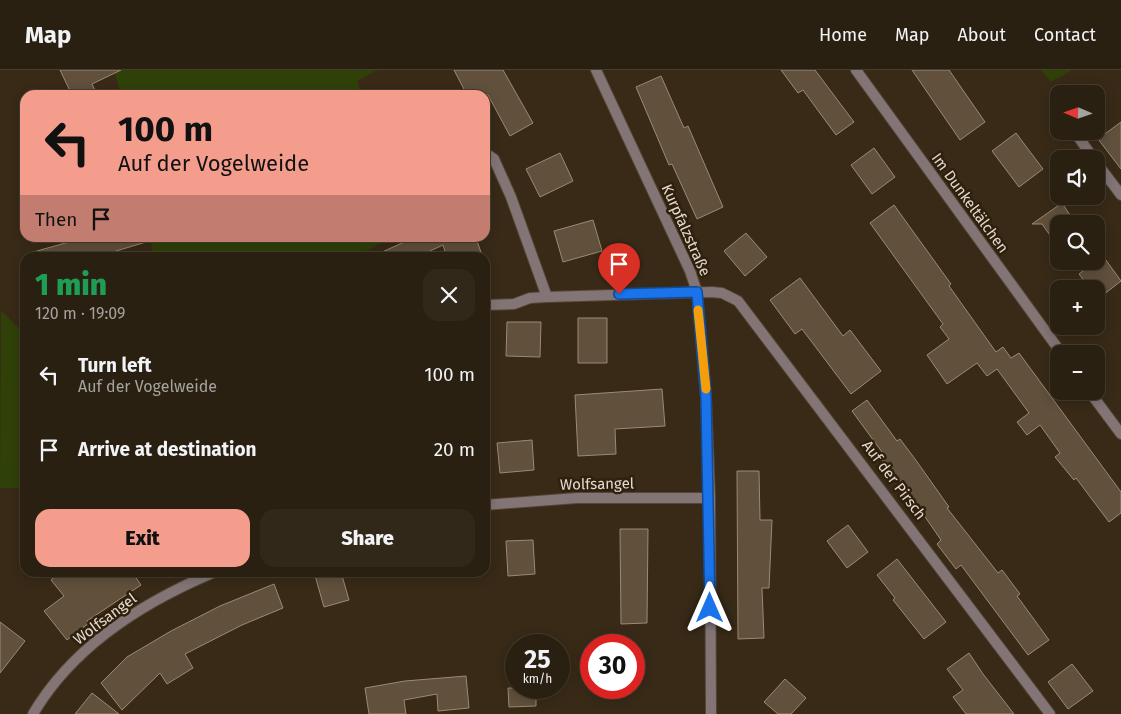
<!DOCTYPE html>
<html lang="en">
<head>
<meta charset="utf-8">
<style>
	body { margin:0; font-family:"Fira Sans",sans-serif; background:#32281a; color:#f1f3f6; height:100vh; display:flex; flex-direction:column; font-size:19px; white-space:nowrap }
	* { box-sizing:border-box; margin:0 }
	p { font-size:16px; color:#a5a39f }
	.icon { flex:none; width:28px; height:28px; fill:none; stroke:currentColor; stroke-width:2; stroke-linecap:round; stroke-linejoin:round }
	.map { position:relative; flex:1; overflow:hidden }
	.side { position:absolute; left:20px; top:182px; width:470px; height:325px; display:flex; flex-direction:column; background:#2a2011; border-radius:15px; box-shadow:0 2px 12px #0003,0 0 0 1px #463e31 }
	.side>* { flex:none }
	.hud { position:absolute; left:20px; top:20px; width:470px; height:152px; border-radius:15px; box-shadow:0 2px 12px #0003,0 0 0 1px #463e31; background:#f49d8d; color:#111; overflow:hidden }
	.needle { width:32px; rotate:272deg }
	.buttons { position:absolute; left:1050px; top:15px; display:grid; gap:10px }
	.buttons a { display:grid; place-items:center; width:55px; height:55px; border-radius:10px; background:#2a2011; box-shadow:0 2px 12px #0003,0 0 0 1px #463e31; font-size:25px }
	.speed { position:absolute; left:505px; top:564px; display:flex; gap:10px; font-size:25px; font-weight:700; text-align:center }
	.speed>* { display:grid; place-content:center; width:65px; height:65px; border-radius:50%; background:#2a2011; box-shadow:0 2px 12px #0003,0 0 0 1px #463e31; line-height:1 }
	.speed small { font-size:12px; font-weight:400 }
	.speed .limit { border:8px solid #d22; background:#fff; color:#111 }
	.pin { position:absolute; display:grid; place-items:center; width:42px; height:42px; color:#fff; margin:-51px -21px; border-radius:50% 50% 50% 0; rotate:-45deg; box-shadow:0 0 5px #0007 }
	.pin .icon { rotate:45deg }
	.me { position:absolute; width:55px; margin:-28px; rotate:0deg; stroke-linejoin:round; filter:drop-shadow(0 0 4px #0008) }
	.turn { display:flex; align-items:center; gap:18px; height:105px; padding:0 15px; font-size:22px }
	.turn .icon { width:65px; height:65px; stroke-width:2.5 }
	.turn b { display:block; font-size:35px; line-height:42px }
	.then { display:flex; align-items:center; height:48px; padding:0 15px; background:#0003; gap:10px; font-size:19px }
	.round { display:grid; place-items:center; flex:none; width:52px; height:52px; border-radius:15px; background:#32281a }
	.head { display:flex; align-items:center; justify-content:space-between; height:85px; padding:0 15px }
	h1 { font-size:30px; font-weight:800; line-height:38px; color:#1e9e55 }
	.action { display:flex; gap:10px; margin-top:auto; padding:10px 15px }
	.action a { flex:1; height:58px; border-radius:15px; background:#f49d8d; color:#111; font-size:20px; font-weight:800; line-height:58px; text-align:center }
	.action a+a { background:#32281a; color:#f1f3f6 }
	ul { padding:0; list-style:none }
	li { display:flex; align-items:center; gap:15px; height:75px; padding:0 15px }
	li div { flex:1 }
	li b { display:block; font-size:19px }
	li em { font-style:normal }
	header { display:flex; align-items:center; gap:30px; box-sizing:border-box; height:70px; padding:0 25px; background:#2a2011; border-bottom:1px solid #463e31 }
	header strong { font-size:24px }
	nav { display:flex; gap:28px; margin-inline-start:auto; font-size:18px }
	.map>svg:first-child { display:block }
	.green { fill:#2f4108 }
	.building { fill:#60503c; stroke:#9b8a74 }
	.lines { fill:none; stroke-linecap:round; stroke-linejoin:round }
	.minor-casing { stroke:#544634; stroke-width:12 }
	.minor { stroke:#837576; stroke-width:10 }
	.route-casing { stroke:#114b97; stroke-width:12 }
	.route { stroke:#1a73e8; stroke-width:9 }
	.slow { stroke:#f59e0b; stroke-width:9 }
	.labels { text-anchor:middle; dominant-baseline:central; stroke-width:5; stroke-linejoin:round; paint-order:stroke }
	.street-label { font-size:15px; fill:#e4dacf; stroke:#2e200d }
</style>
</head>
<body>
<header>
<strong>Map</strong>
<nav><a>Home</a><a>Map</a><a>About</a><a>Contact</a></nav>
</header>
<div class="map">
<svg width="1121" height="644" viewBox="0 0 1121 644">
	<rect width="100%" height="100%" fill="#382a17"/>
	<path class="green" d="M114,0H377L357,11L362,25H121Z
		M1041,0H1072L1051,12Z
		M150,168H380L382,173L353,187L154,188Z
		M1,240L25,265V418H0Z"/>
	<path class="building" d="M60,0H121L92,14L97,25H72Z
		M454,0H503L533,53L510,66L488,25H467Z
		M781,0H815L854,52L836,65L803,20L798,23Z
		M912,0H949L985,52L960,70Z
		M661,6L684,58L688,56L723,137L697,149L672,94L669,95L636,17Z
		M1121,52V99L1098,69Z
		M1016,63L1043,99L1019,117L992,81Z
		M874,78L895,107L872,124L851,95Z
		M560,83L573,111L540,127L526,99Z
		M1062,133L1076,154H1059V178L1042,154H1032Z
		M894,135L951,214L949,216L996,282L1003,277L1011,288L1019,283L1121,422V443L1109,452L1076,408L1074,410L1055,387L1060,383L1040,355L1027,365L1017,352L1029,343L997,299L987,306L977,293L947,314L927,285L949,269L940,257L943,254L870,153Z
		M593,150L602,181L563,192L554,161Z
		M746,163L767,187L745,206L724,181Z
		M83,168H146V172L93,188H31L30,183Z
		M413,168H476L483,188H447L443,175L415,188H369Z
		M1103,186L1121,211L1098,229L1096,219H1090L1079,204Z
		M800,208L843,266L850,260L881,301L851,324L802,259L795,264L770,230Z
		M578,248H607V293H578Z
		M507,252H541L540,287L506,286Z
		M662,319L665,356L615,359L616,384L578,386L575,325Z
		M867,330L897,371L900,369L915,389L949,437L947,438L998,503L1002,500L1020,524L1017,526L1049,570L1028,585L961,495L956,499L937,474L941,470L897,406L895,407L878,385L882,382L852,341Z
		M532,370L534,400L500,403L497,373Z
		M737,401H759L760,450H772L769,518H762L764,568L738,569Z
		M848,455L868,482L847,498L827,471Z
		M620,459H648L647,553L621,554Z
		M533,470L535,504L508,506L506,471Z
		M897,489L946,552L924,569L893,530L895,528L877,505Z
		M60,502H132L141,515L87,551L89,553L67,570L44,541L64,526L51,510Z
		M314,502H341L349,530L324,537Z
		M274,514L283,538L242,555L185,584L193,598L167,614L160,603L122,640L101,613L127,587L171,561L220,536Z
		M0,552L25,571L0,603Z
		M969,583L983,604L1014,644H966L953,627L963,620L947,599Z
		M1072,594L1093,621L1068,639L1048,612Z
		M466,606L469,638L438,641L437,624L404,630L406,644H369L365,618L405,611Z
		M785,609L806,628L791,644H778L764,632Z
		M508,618H536V636L509,637Z
		M92,623L119,644H75Z"/>
	<g class="lines">
		<defs>
			<path id="minor" d="M596,0L690,201L697,222L706,327L710,428L711,644
				M856,0L1062,284
				M1074,61L1094,89
				M485,83L494,89L511,127L547,227L712,222L722,223L738,231L1050,644
				M1096,92L1121,125
				M485,235L514,234L530,228L547,227
				M1089,321L1121,364
				M485,435L577,428H710
				M33,644C73,576 143,532 215,502"/>
		</defs>
		<use href="#minor" class="minor-casing"/>
		<use href="#minor" class="minor"/>
	</g>
	<g class="lines">
		<defs>
			<path id="route" d="M619,224L697,222L706,327L710,538"/>
		</defs>
		<use href="#route" class="route-casing"/>
		<use href="#route" class="route"/>
		<path class="slow" d="M698,240L706,319"/>
	</g>
	<g class="labels">
		<g class="street-label">
			<text transform="translate(970 133) rotate(54)">Im Dunkeltälchen</text>
			<text transform="translate(686 160) rotate(66)">Kurpfalzstraße</text>
			<text transform="translate(894 410) rotate(53)">Auf der Pirsch</text>
			<text transform="translate(597 414) rotate(-1)">Wolfsangel</text>
			<text transform="translate(105 549) rotate(-37)">Wolfsangel</text>
		</g>
	</g>
</svg>
<div class="buttons">
<a><svg class="needle" viewBox="-14 -14 28 28"><path d="M0-13l5 13h-10z" fill="#e53935"/><path d="M0 13l5-13h-10z" fill="#a5a39f"/></svg></a>
<a><svg class="icon" aria-label="sound" viewBox="0 0 24 24"><path d="M4 9h4l5-4v14l-5-4H4zM17 9q2 3 0 6"/></svg></a>
<a><svg class="icon" aria-label="search" viewBox="0 0 24 24"><circle cx="10" cy="10" r="6"/><path d="M15 15l6 6"/></svg></a>
<a>+</a>
<a>−</a>
</div>
<div class="speed"><div>25<small>km/h</small></div><div class="limit">30</div></div>
<div class="pin" style="left:619px;top:224px;background:#d93025"><svg class="icon" aria-label="arrive" viewBox="0 0 24 24"><path d="M6 21V4h12l-3 4 3 4H6"/></svg></div>
<svg class="me" style="left:710px;top:538px" viewBox="-20 -20 40 40"><path d="M0-17L14 15 0 8-14 15z" fill="#1a73e8" stroke="#fff" stroke-width="4"/></svg>
<div class="hud">
<div class="turn"><svg class="icon" aria-label="left" viewBox="0 0 24 24"><path d="M17 20v-9H6M10 6l-5 5 5 5"/></svg><div><b>100 m</b>Auf der Vogelweide</div></div>
<div class="then">Then<svg class="icon" aria-label="arrive" viewBox="0 0 24 24"><path d="M6 21V4h12l-3 4 3 4H6"/></svg></div>
</div>
<section class="side">
<div class="head"><div><h1>1 min</h1><p>120 m · 19:09</p></div><a class="round"><svg class="icon" aria-label="close" viewBox="0 0 24 24"><path d="M6 6l12 12M18 6L6 18"/></svg></a></div>
<ul>
<li><svg class="icon" aria-label="left" viewBox="0 0 24 24"><path d="M17 20v-9H6M10 6l-5 5 5 5"/></svg><div><b>Turn left</b><p>Auf der Vogelweide</p></div><em>100 m</em></li>
<li><svg class="icon" aria-label="arrive" viewBox="0 0 24 24"><path d="M6 21V4h12l-3 4 3 4H6"/></svg><div><b>Arrive at destination</b></div><em>20 m</em></li>
</ul>
<div class="action"><a>Exit</a><a>Share</a></div>
</section>
</div>
</body>
</html>
